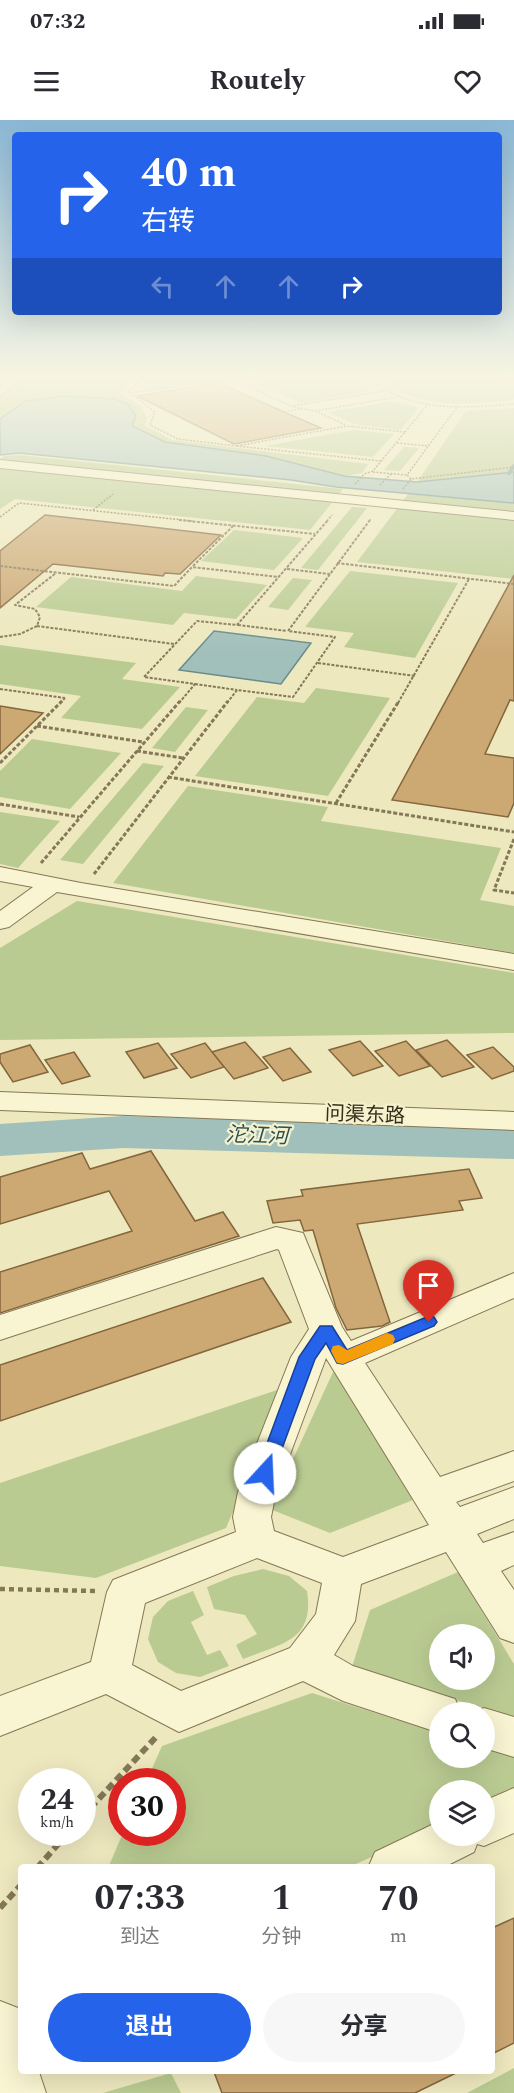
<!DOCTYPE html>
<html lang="zh">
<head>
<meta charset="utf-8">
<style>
	body { margin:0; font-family:Spectral,"Noto Sans SC",serif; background:#f7f7f7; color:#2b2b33; height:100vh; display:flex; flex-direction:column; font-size:22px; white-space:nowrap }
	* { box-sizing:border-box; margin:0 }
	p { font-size:20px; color:#7c7c81 }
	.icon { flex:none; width:33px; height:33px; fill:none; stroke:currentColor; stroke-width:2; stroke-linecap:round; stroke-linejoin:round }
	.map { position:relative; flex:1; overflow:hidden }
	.sheet { position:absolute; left:18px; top:1744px; width:477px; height:210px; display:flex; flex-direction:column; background:#fff; border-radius:6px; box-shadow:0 6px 24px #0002 }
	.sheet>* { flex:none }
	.guide { position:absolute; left:12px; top:12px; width:490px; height:183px; border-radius:6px; box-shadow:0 6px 24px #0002; background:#2563eb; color:#fff; overflow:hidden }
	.buttons { position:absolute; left:429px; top:1504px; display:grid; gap:12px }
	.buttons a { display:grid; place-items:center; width:66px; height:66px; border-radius:50%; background:#fff; box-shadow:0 6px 24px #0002; font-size:30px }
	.speed { position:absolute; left:18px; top:1648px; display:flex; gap:12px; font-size:30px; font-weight:700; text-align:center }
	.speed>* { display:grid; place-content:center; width:78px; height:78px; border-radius:50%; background:#fff; box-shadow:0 6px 24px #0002; line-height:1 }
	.speed small { font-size:15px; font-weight:400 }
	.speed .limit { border:9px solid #d22; background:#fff; color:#111 }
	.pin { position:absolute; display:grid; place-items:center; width:51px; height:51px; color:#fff; margin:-62px -26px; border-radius:50% 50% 50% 0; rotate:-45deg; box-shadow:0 0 6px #0007 }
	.pin .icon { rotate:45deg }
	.me { position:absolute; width:66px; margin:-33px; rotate:20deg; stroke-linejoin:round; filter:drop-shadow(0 0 4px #0008) }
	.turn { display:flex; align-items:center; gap:21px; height:126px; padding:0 30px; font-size:27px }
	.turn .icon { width:78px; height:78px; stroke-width:2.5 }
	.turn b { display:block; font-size:42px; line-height:51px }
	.lanes { display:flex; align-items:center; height:57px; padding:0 30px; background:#0003; justify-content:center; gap:30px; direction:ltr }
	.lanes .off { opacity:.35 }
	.eta { display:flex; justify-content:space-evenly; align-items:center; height:102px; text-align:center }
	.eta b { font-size:36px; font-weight:700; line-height:42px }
	.cta { display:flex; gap:12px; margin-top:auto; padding:12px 30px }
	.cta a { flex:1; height:69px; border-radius:36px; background:#2563eb; color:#fff; font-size:24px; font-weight:700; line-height:69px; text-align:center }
	.cta a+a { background:#f7f7f7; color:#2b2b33 }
	.status { display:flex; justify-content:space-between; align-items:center; height:42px; padding:0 30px; background:#fff; direction:ltr }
	.status svg { height:16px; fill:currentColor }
	header { display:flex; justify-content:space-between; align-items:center; height:78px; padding:0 30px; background:#fff; font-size:27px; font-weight:700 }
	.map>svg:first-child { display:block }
	.green { fill:#bacb92; fill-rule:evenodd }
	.water { fill:#a1bfbb; stroke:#698c8a; stroke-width:1.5 }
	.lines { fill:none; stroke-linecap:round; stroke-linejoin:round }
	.stream { stroke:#698c8a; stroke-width:4 }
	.river { fill:#a1bfbb; fill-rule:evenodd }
	.building { fill:#cca873; stroke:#84663d; stroke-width:1.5 }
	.street-casing { stroke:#857857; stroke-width:2 }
	.path-far4 { stroke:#857857; stroke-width:1.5; stroke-dasharray:2 1.5; stroke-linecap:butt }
	.path-far3 { stroke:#857857; stroke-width:2; stroke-dasharray:3 1.5; stroke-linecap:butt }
	.path-far2 { stroke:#857857; stroke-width:3; stroke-dasharray:4 2; stroke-linecap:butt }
	.path-far1 { stroke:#857857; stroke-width:4.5; stroke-dasharray:5 4; stroke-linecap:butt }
	.path { stroke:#857857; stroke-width:6; stroke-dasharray:8 4.5; stroke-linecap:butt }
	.street { fill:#f9f4d1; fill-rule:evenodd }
	.route { fill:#2563eb; stroke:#184099; stroke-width:1.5 }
	.slow { fill:#f59e0b }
	.labels { text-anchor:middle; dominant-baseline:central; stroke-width:4.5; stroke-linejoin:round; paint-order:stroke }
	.street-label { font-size:20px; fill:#352c1b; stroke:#f5f1cd }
	.water-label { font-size:21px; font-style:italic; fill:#2a5055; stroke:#f5f1cd }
</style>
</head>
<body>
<div class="status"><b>07:32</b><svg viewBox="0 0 49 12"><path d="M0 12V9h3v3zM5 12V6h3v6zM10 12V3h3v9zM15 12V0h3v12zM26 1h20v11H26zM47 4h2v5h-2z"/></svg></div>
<header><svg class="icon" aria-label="menu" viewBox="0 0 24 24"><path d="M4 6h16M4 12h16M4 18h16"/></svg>Routely<svg class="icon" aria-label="heart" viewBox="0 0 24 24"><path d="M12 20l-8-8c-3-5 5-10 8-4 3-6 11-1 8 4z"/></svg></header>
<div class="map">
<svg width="514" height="1973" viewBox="0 0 514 1973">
	<rect width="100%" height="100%" fill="#ede8be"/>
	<path class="green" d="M31,258H139L121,271V274L141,286L147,298L144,305L172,320L368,344L362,353L344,356L266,336L165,322L132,306L128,284L0,299V275Z
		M150,258H225L158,269L144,263Z
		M247,258L365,260L362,266L370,271L300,283Z
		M390,258H514V279C481,286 415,288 389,264Z
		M391,281L419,287L401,310L354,304L328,292Z
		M514,288V352L417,362L466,291Z
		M354,310L394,314L373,337L265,326Z
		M404,327L419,328L400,351L384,350Z
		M19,335L343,369L310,410L15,379L0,389V339L5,336Z
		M408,374L514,383V459L357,442Z
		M352,387L367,388L318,450L301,448Z
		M234,410L303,418L274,450L201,441Z
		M350,451L458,463L415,538L344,527L354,513L305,507Z
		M196,456L267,465L236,499L184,493L173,505L36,487L71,457L182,471Z
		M293,458L312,460L288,490L268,487Z
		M0,525L136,543L122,559L180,567L142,609L61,598L81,576L0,564Z
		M316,568L390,578L328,676L195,656L257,577L304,583Z
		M186,587L208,590L175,632L152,628Z
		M32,619L121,633L70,689L0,677V651Z
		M143,643L164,646L83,744L60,740Z
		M188,666L328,687L321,701L501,728L480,780L514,786V833L113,763Z
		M0,692L60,701L18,748L0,744Z
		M77,781L514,853V913L0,920V828Z
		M334,1250L413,1380L330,1413L270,1389Z
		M286,1267L226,1408L96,1458L0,1446V1363Z
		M263,1449L289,1456L307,1471C315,1521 281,1524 243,1539L236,1525L257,1514L245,1495L214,1489L207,1467L234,1456Z
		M458,1452L514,1544V1597L351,1550L370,1490ZM440,1515H484V1560H440Z
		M193,1471L204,1495L191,1502L207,1535L220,1530L229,1546L200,1557L176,1553L158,1542L148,1519L153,1497L168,1481Z
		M312,1573L439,1613L440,1638H484L485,1627L514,1637V1674L485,1687L484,1671H440L439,1707L349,1747L108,1748L123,1713H172V1662H146L162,1626Z
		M514,1948V1973H467Z
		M171,1953L181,1973H103Z"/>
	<path class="water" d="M63,276L115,279L128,284L136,296L132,306L165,322L266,336L344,356L417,362L514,352V383L336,367L291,360L19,333L0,335V299L26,281Z
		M214,511L311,523L281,564L179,550Z"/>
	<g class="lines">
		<path class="stream" d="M509,353L514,346"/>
		<path class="river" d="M123,996L514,1007V1039L123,1028L0,1036V1004Z"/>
	</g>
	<path class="building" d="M219,263L284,292L321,308L234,324L137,276Z
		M45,395L126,404L221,415L180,454L165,453L163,456L53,444L0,488V431Z
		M514,455V581L510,580L485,634L514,638V683L508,697L392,680Z
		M0,586L43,593L0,634Z
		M447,920L474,947L442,957L416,930Z
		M360,921L383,946L353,956L329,930Z
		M406,921L430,946L399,956L375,931Z
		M245,922L268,948L234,959L212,932Z
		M158,923L177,948L144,958L126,932Z
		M205,923L224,947L191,958L171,934Z
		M30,925L48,952L13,962L0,942V934Z
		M493,927L514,947V951L492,959L467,935Z
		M290,928L311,952L283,961L263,937Z
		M74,932L90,956L62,964L45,940Z
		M151,1031L195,1101L223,1092L239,1116L0,1193V1152L132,1111L109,1071L0,1104V1057L82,1033L90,1049Z
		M469,1049L482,1078L459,1081L463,1090L357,1104L390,1202L382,1206L347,1210L336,1188L313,1110L304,1111L300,1100L273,1103L267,1081L303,1076L301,1070Z
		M263,1158L291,1202L0,1301V1245Z
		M514,1798V1923L492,1934V1808Z
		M214,1952H458L415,1973H222Z"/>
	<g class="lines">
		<defs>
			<path id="street" d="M11,258H26L0,275V266Z
				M0,340L514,392V400L0,348Z
				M0,747L81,763L514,834V850L57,772L9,807L0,809V791L33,767L0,761Z
				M0,972L514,992V1010L0,990Z
				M276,1107L303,1113L342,1207L351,1221L514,1153V1178L365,1243L440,1357L514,1331V1361L456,1382L460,1387L514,1367V1399L477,1414L483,1423L514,1412V1445L501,1451L514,1470V1523L500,1518L446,1432L361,1464L355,1501L334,1535L353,1546L455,1579L461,1593H440V1613L343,1581L303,1561L179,1612L106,1574L0,1616V1576L91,1542L107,1472L113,1460L236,1412L233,1397L238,1372L291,1237L309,1209L279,1130L277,1129L0,1220V1195ZM326,1238L429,1405L343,1437L274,1411L271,1397L276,1372ZM257,1438L322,1463L316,1494L290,1528L181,1571L132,1545L145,1483Z
				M484,1588L514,1597V1637L484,1628V1593H471Z
				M514,1668V1713L484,1726L477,1724L474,1732L442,1748H368L375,1732L440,1701V1716H484V1681Z
				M0,1881L18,1888L21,1897V1952H39L46,1973H0Z"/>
		</defs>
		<use href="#street" class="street-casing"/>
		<path class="path-far4" d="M144,258L128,271L155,292L150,305L178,319L236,326
			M238,258L236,261L291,286L384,271
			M378,258L377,265C418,292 467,288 514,284
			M128,273L218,261H236
			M294,287L315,291L346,305
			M315,291L397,277
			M284,292L300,289
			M397,323L429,326
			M381,341L236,326L347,306L405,312
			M373,352L407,355
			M411,359L407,355L457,287
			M355,364L364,354L373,351L428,284
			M380,365L391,354
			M403,369L411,359L514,347
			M93,390L113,374
			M0,397L19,383L193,401
			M327,401L332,395
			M369,401L371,399"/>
		<path class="path-far3" d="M179,400L315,414
			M337,443L514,464
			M0,446L174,466L192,447L278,457
			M193,446L234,405
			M287,449L330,454
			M238,505L287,511
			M37,506L174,524
			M0,517L20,514L37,506L40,497L35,489L15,485L56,453
			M318,543L415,556
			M195,564L237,570
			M0,569L65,578
			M60,583L65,578
			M179,583L195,564L144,557L197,501L237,505L328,400
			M227,583L237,570L293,577L335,517L288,511L370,400
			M398,583L469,459"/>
		<path class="path-far2" d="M37,606L143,622
			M137,631L183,638
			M0,643L62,581
			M168,657L514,712
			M336,683L399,581
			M0,684L79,697
			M514,719L494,770L514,773
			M41,743L180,581
			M94,754L228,581"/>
		<path class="path-far1" d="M0,1469L96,1471"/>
		<path class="path" d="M82,1697L158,1615
			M37,1748L68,1713
			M0,1788L21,1765"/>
		<use href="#street" class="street"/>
	</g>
	<linearGradient id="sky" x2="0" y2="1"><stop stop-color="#8bb8d6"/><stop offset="0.48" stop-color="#f7f5e2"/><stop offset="1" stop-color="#f7f5e2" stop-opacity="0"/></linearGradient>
	<rect width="514" height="535" fill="url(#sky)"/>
	<path class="route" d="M429,1196L434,1197L437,1202L434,1206L343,1244L337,1243L326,1223L315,1239L273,1353L271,1358L265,1360L258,1358L256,1353L299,1237L320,1206H332L347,1230Z"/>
	<path class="slow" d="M387,1213L393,1215L395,1219L393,1224L343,1244L337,1243L331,1231L333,1226L339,1225L347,1230Z"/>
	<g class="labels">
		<g class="street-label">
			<text transform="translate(365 995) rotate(2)">问渠东路</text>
		</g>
		<g class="water-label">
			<text transform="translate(257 1016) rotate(2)">沱江河</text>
		</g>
	</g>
</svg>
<div class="buttons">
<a><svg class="icon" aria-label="sound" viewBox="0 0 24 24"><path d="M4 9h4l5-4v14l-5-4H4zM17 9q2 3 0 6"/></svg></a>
<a><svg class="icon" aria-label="search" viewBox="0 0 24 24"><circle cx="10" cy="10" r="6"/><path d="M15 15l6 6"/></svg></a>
<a><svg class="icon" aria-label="layers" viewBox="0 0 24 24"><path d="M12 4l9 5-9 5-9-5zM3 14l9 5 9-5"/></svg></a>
</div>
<div class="speed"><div>24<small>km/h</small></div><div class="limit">30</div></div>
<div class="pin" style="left:429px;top:1202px;background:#d93025"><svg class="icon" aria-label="arrive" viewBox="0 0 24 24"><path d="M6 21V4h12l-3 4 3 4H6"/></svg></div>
<svg class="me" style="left:265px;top:1353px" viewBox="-20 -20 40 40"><circle r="19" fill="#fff"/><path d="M0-13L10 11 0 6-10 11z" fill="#2563eb"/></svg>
<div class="guide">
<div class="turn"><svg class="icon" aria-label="right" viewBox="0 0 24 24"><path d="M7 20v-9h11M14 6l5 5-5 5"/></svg><div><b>40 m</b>右转</div></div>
<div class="lanes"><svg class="icon off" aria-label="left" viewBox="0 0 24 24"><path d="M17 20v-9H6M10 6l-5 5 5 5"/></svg><svg class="icon off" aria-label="ahead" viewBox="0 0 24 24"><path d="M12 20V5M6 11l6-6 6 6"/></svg><svg class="icon off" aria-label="ahead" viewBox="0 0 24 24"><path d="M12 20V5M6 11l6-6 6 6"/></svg><svg class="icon" aria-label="right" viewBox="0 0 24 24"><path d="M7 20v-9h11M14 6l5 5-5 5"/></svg></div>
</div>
<section class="sheet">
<div class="eta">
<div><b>07:33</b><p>到达</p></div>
<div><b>1</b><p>分钟</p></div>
<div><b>70</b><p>m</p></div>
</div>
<div class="cta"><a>退出</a><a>分享</a></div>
</section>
</div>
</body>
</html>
